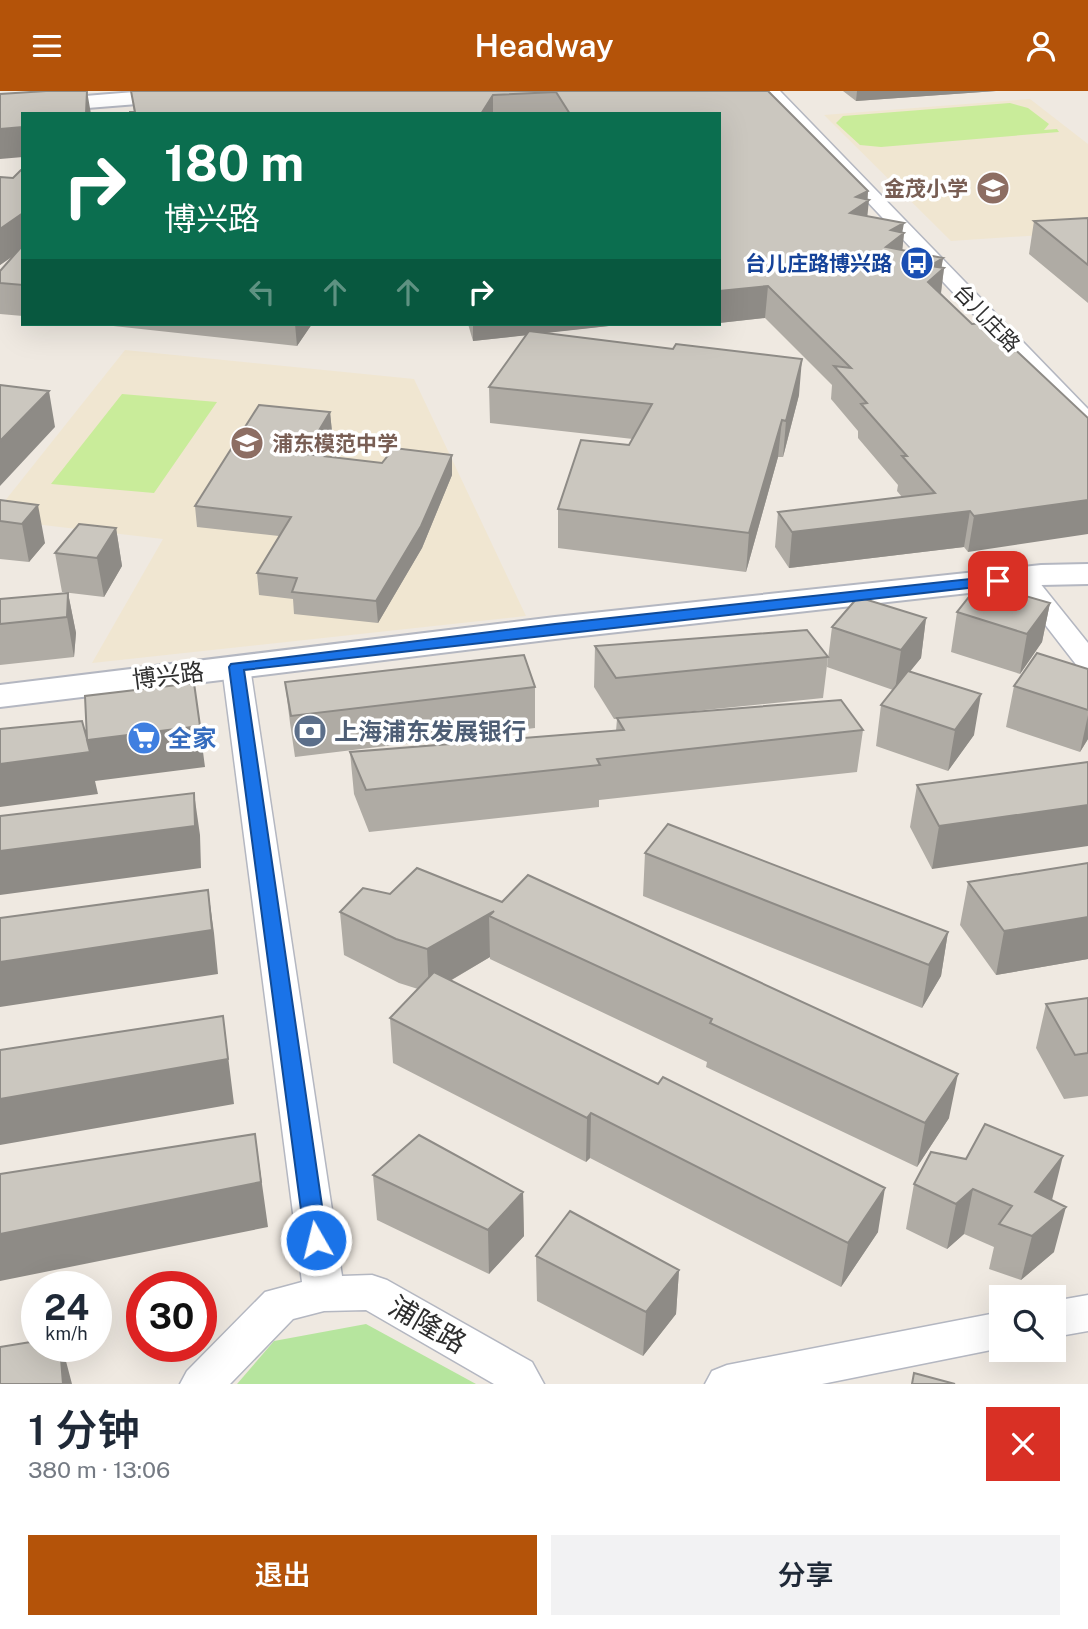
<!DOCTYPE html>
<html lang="zh">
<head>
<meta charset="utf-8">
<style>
	body { margin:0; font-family:"Public Sans","Noto Sans SC",sans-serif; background:#f2f2f3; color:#1f2937; height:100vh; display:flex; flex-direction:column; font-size:26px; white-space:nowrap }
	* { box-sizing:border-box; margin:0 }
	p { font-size:23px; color:#747a83 }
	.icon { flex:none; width:38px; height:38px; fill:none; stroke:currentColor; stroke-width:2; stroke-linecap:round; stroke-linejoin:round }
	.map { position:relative; height:1293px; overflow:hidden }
	.sheet { display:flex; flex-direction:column; background:#fff; flex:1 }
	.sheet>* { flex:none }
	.guide { position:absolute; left:21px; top:21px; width:700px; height:214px; border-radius:0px; box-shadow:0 7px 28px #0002; background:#0b6e4f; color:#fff; overflow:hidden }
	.controls { position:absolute; left:989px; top:1194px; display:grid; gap:14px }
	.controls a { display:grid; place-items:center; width:77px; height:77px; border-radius:0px; background:#fff; box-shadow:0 7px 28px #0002; font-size:35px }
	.speed { position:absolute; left:21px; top:1180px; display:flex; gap:14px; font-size:35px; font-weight:700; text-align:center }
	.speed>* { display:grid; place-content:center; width:91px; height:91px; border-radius:50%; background:#fff; box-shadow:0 7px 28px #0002; line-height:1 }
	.speed small { font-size:18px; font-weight:400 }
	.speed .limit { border:10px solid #d22; background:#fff; color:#111 }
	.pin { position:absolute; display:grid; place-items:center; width:60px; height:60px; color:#fff; margin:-30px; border-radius:14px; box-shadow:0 4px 10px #0006 }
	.me { position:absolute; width:77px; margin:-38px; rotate:352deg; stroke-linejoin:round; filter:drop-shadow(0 0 5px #0008) }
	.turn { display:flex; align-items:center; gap:24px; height:147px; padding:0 28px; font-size:32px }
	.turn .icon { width:91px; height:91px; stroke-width:2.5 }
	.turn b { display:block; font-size:49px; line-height:60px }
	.lanes { display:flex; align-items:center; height:66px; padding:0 28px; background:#0003; justify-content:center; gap:35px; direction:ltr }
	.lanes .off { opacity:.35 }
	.round { display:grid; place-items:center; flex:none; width:74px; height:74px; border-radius:0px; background:#f2f2f3 }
	.overview { display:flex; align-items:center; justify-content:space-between; height:119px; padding:0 28px }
	h1 { font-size:42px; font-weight:600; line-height:52px }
	.primary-button { display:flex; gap:14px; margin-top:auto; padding:14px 28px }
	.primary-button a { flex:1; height:80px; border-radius:0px; background:#b45309; color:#fff; font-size:28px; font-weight:600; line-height:80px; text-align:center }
	.primary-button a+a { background:#f2f2f3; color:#1f2937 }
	header { display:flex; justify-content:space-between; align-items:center; height:91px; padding:0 28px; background:#b45309; color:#fff; font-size:32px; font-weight:600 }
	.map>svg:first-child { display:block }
	.education { fill:#f0e6d1 }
	.green { fill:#b6e59e }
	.pitch { fill:#c9ec9a }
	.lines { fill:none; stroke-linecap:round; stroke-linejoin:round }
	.street-casing { stroke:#b4b7c1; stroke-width:3 }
	.secondary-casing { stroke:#b4b7c1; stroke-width:4 }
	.street { fill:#fff; fill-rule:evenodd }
	.secondary { fill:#fff; fill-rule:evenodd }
	.wall { fill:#afaba4 }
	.shaded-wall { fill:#8e8b86 }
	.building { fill:#cbc7bf; stroke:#8e8b86; stroke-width:2 }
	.route { fill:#1a73e8; stroke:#114b97; stroke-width:2 }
	.labels { text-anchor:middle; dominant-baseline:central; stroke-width:7; stroke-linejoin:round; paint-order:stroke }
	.far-education-label { font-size:21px; font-weight:bold; fill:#785e54; stroke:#fff; text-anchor:end }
	.far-transit-label { font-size:21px; font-weight:bold; fill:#164399; stroke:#fff; text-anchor:end }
	.far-street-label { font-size:21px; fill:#2e2e2e; stroke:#fff }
	.street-label { font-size:24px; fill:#2e2e2e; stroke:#fff }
	.service-label { font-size:24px; font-weight:bold; fill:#4e5e75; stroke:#fff; text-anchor:start }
	.shop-label { font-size:24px; font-weight:bold; fill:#366cbe; stroke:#fff; text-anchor:start }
	.near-street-label { font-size:28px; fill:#2e2e2e; stroke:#fff }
</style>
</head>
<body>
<header><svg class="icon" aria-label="menu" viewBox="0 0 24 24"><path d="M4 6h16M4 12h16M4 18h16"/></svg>Headway<svg class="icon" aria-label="person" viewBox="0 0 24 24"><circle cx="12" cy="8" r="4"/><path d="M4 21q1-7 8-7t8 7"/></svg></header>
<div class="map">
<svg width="1088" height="1293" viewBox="0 0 1088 1293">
	<rect width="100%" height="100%" fill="#efe9e1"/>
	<path class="education" d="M1030,8L1088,53V141L951,150L824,24Z
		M125,259L414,288L526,525L92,572L163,448L0,429V416Z"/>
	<path class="green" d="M366,1233L476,1293H237L274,1250Z"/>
	<path class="pitch" d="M1010,12L1028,17L1049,33L1044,39L1057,38L1059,41L881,56L860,54L836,32L843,25Z
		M122,303L217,311L154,402L51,393Z"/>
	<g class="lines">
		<defs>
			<path id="street" d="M763,0H780L1088,318V338L1080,336Z
				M1022,479L1031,481L1088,552V578L1078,576L1009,487L1013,481Z
				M236,568L246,570L250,576L342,1185L372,1184L387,1189L532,1271L544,1293H494L366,1219L324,1220L293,1228L230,1293H180L187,1280L265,1201L302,1191L222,576L226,570Z
				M1088,1204V1240L1054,1246V1210Z
				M1001,1221V1257L822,1293H705L712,1280L727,1274Z"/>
			<path id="secondary" d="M146,0H235L232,4L225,6L0,24V12Z
				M1088,473V493L1041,494L555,548L0,616V594L555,526L1041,474Z"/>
		</defs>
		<use href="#street" class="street-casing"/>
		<use href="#secondary" class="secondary-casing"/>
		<use href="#street" class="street"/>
		<use href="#secondary" class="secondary"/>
	</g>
	<path class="wall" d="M131,0H768L868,100L867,125L904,142L902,159L943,167L941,177H944L941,203L972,233L1088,327L968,461L964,456L789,477L775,456L778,421L902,406L897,400L898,394L858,347V340L831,308L832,294L765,227L719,232V23H130L134,21Z
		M843,0H996L856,10Z
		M23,79V225L0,223V180L13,165L0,174V86L13,87Z
		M1088,127V212L1029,163L1034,130Z
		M95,233H312L297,255Z
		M468,233H627L542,242L799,304L783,366H778L746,481L558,457V418L629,354L633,348L490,332L489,296L527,244L473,250Z
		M330,321L332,341L318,365L452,384L422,457L378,532L294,523L293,508L259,504L257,482L279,445L197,436L195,415Z
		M0,409L45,452L29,471L0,468Z
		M116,437L122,475L104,506L62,501L55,462Z
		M68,502L76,542L74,566L0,574V508Z
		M1050,512L1042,551L1020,583L951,561L957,521Z
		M926,527L921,567L910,580L974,644L948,680L876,655L881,614L893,599L827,576L832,536Z
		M595,555L828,566L823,607L655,624L863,639L857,681L599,709V716L369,741L354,703L350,661L616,640L617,628H614L594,596Z
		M1088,578V648L1080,661L1006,636L1014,595Z
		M285,591L535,596V637L295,666L290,632Z
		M1088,671L932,778L910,736L917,694Z
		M645,762L948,841L941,885L922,917L643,805Z
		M1088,772V868L996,884L960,834L968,791Z
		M417,777L949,1027L917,1076L706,976L707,971L490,868V866L450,890L878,1141L841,1196L590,1067L586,1071L393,972L390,927L418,898L399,892L344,864L340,821L390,803Z
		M1088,907V1005L1064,1008L1036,957L1046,913Z
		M931,1061L1051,1109L1054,1161L1021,1189L989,1178L994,1156L964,1143L947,1158L906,1138L914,1093Z
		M373,1084L523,1101L524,1145L489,1183L377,1129Z
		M536,1165L679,1179L676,1223L643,1265L537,1210Z"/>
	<path class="shaded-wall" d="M87,0L91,23H86Z
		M857,0H996L856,10Z
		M493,4V23H481Z
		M23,36V66L0,68V38Z
		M868,100L867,110L869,109L866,138L850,122L856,106Z
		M23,122V158L0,174V138Z
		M904,132L902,143L904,142L901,172L886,156L891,139Z
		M943,167L941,180L944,177L940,208L924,222L930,175Z
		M768,195L765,227L719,232V200Z
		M295,233H312L297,255Z
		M473,233H627L473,250Z
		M802,268L799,304L783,366L786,330Z
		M49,300L55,336L0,395V350Z
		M330,321L332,341L306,384L305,363Z
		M782,329L778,366L746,481L749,442Z
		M452,364V384L422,457L378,532L376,510Z
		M1088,409V443L968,461L974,425Z
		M38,414L45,452L29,471L22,433Z
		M970,420L964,456L789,477L792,441Z
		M116,437L122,475L104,506L97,467Z
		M68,502L76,542L74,566L67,526Z
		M1050,512L1042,551L1020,583L1027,543Z
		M926,527L921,567L895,599L901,559Z
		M194,592L205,676L95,690L98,703L0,716V673L87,649Z
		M981,603L974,644L948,680L955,639Z
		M1088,624V648L1080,661Z
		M194,702L200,744L201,777L0,804V760Z
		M1088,714V755L932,778L939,735Z
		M208,799L214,842L218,883L0,916V871Z
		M494,820L489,825L490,866L429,902L427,858Z
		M1088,826V868L996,884L1004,840Z
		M948,841L941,885L922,917L929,874Z
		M223,925L234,1013L0,1054V1008Z
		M958,983L949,1027L917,1076L925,1032Z
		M591,1022L590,1067L586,1071L587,1027Z
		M255,1043L268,1136L0,1190V1143Z
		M1063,1065L1052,1109L1035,1101Z
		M885,1097L878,1141L841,1196L848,1152Z
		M973,1098L964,1143L947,1158L956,1113Z
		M523,1101L524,1145L489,1183L488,1139Z
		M1066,1116L1054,1161L1021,1189L1032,1145Z
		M679,1179L676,1223L643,1265L646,1221Z
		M60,1255H62L72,1293H63Z"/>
	<path class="building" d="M46,0H87L86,23H23V36L0,38V3Z
		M131,0H768L868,100L856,106L869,109L850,122L904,132L891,139L904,142L886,156L943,167L930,175L944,177L928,191L972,233L987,232L1088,327V409L974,425L970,420L792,441L778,421L935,402L902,365H907L861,313L867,312L834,275L851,277L768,195L719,200V23H570L556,1L493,4L481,23H130V21H135Z
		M21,79H23V122L0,138V86L13,87Z
		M1088,127V174L1034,130Z
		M23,154V194L0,192V180Z
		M529,240L673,258L676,253L802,268L786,330L782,329L749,442L558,418L581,349L629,354L652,313L489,296Z
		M0,294L49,300L0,350Z
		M259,314L330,321L305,363L382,372L394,357L452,364L421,435L376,510L292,501L297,487L257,482L291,426L195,415Z
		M0,409L38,414L22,433L0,430Z
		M79,433L116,437L97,467L55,462Z
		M980,492L1050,512L1027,543L957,521Z
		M68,502L67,526L0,533V508Z
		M858,506L926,527L901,559L832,536Z
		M807,539L828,566L616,587L595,555Z
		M1037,562L1088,578V619L1014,595Z
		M524,564L535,596L291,625L285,591Z
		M908,580L981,603L955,639L881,614Z
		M194,592L200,635L87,649L90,661L0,673V638L82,630L87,648L85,605Z
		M841,609L863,639L597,668L600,674L366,699L350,661L624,639L617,627Z
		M1088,671V714L939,735L917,694Z
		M194,702L195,735L0,760V725Z
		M668,733L948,841L929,874L645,762Z
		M1088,772V826L1004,840L968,791Z
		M417,777L502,811L528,784L958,983L925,1032L710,932L712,928L489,825L494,820L427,858L396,848L340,821L363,797L390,803Z
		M208,799L212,839L0,871V827Z
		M434,881L658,993L663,986L885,1097L848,1152L591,1022L587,1027L390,927Z
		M1088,907V962L1075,964L1046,913Z
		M223,925L228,968L0,1008V959Z
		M985,1033L1063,1065L1035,1101L1066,1116L1032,1145L999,1133L1012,1115L973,1098L956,1113L914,1093L931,1061L966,1068Z
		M255,1043L261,1091L0,1143V1083Z
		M419,1044L523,1101L488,1139L373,1084Z
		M570,1120L679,1179L646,1221L536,1165Z
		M37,1250V1255H60L63,1293H0V1256Z
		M914,1282L955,1293H912Z"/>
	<path class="route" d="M998,485L1003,487V493L244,579L327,1149L324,1155L316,1158L309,1155L305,1149L229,576L231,573L555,533Z"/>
	<defs>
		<symbol id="school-disc" viewBox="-11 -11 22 22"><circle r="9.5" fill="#8d6e63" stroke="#fff"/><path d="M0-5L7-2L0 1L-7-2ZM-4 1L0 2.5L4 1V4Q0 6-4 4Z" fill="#fff"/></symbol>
		<symbol id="bus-disc" viewBox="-11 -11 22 22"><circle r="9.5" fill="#1a4fb4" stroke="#fff"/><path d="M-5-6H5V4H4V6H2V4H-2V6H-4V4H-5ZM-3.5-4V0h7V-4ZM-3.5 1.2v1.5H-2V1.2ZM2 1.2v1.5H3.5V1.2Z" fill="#fff"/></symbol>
		<symbol id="bank-disc" viewBox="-11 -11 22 22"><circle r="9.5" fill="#5c6f8a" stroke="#fff"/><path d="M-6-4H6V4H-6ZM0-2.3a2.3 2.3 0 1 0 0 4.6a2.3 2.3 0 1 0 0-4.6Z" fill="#fff"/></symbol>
		<symbol id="supermarket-disc" viewBox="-11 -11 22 22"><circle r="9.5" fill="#3f7fe0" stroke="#fff"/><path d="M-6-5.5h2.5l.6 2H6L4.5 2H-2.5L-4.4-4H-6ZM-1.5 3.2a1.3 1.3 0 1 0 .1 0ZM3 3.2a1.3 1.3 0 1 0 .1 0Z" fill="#fff"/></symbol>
	</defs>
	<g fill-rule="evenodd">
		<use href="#school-disc" x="974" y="78" width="38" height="38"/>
		<use href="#bus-disc" x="898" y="153" width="38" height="38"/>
		<use href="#school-disc" x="228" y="333" width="38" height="38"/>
		<use href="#bank-disc" x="291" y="621" width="38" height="38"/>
		<use href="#supermarket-disc" x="125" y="628" width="38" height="38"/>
	</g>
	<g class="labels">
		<g class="far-education-label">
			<text x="968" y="97">金茂小学</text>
			<text x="272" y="352" text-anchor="start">浦东模范中学</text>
		</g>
		<g class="far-transit-label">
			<text x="892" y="172">台儿庄路博兴路</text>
		</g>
		<g class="far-street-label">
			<text transform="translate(987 227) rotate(46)">台儿庄路</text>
		</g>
		<g class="street-label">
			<text transform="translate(168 584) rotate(-7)">博兴路</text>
		</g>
		<g class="service-label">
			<text x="334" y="640">上海浦东发展银行</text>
		</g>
		<g class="shop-label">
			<text x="168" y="647">全家</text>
		</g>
		<g class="near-street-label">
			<text transform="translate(428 1233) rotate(30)">浦隆路</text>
		</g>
	</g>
</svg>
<div class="controls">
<a><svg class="icon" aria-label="search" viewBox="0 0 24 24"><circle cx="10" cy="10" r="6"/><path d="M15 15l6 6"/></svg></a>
</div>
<div class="speed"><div>24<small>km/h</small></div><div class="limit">30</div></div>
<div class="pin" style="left:998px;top:490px;background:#d93025"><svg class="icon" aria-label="arrive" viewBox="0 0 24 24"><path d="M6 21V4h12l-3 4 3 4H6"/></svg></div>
<svg class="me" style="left:316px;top:1149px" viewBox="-20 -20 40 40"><circle r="17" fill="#1a73e8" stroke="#fff" stroke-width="3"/><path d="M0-11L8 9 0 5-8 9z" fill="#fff"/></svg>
<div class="guide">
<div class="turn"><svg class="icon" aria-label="right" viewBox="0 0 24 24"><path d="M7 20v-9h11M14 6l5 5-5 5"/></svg><div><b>180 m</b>博兴路</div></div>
<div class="lanes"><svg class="icon off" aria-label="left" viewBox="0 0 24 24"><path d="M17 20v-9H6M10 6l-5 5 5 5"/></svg><svg class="icon off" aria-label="ahead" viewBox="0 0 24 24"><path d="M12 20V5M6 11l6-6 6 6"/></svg><svg class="icon off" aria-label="ahead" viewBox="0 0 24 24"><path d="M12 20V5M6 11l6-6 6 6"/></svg><svg class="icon" aria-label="right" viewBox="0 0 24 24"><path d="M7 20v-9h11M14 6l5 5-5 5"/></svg></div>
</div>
</div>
<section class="sheet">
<div class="overview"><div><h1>1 分钟</h1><p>380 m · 13:06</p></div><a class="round" style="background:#d93025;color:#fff"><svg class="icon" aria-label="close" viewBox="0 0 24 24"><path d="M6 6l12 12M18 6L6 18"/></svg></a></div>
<div class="primary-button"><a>退出</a><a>分享</a></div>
</section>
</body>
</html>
